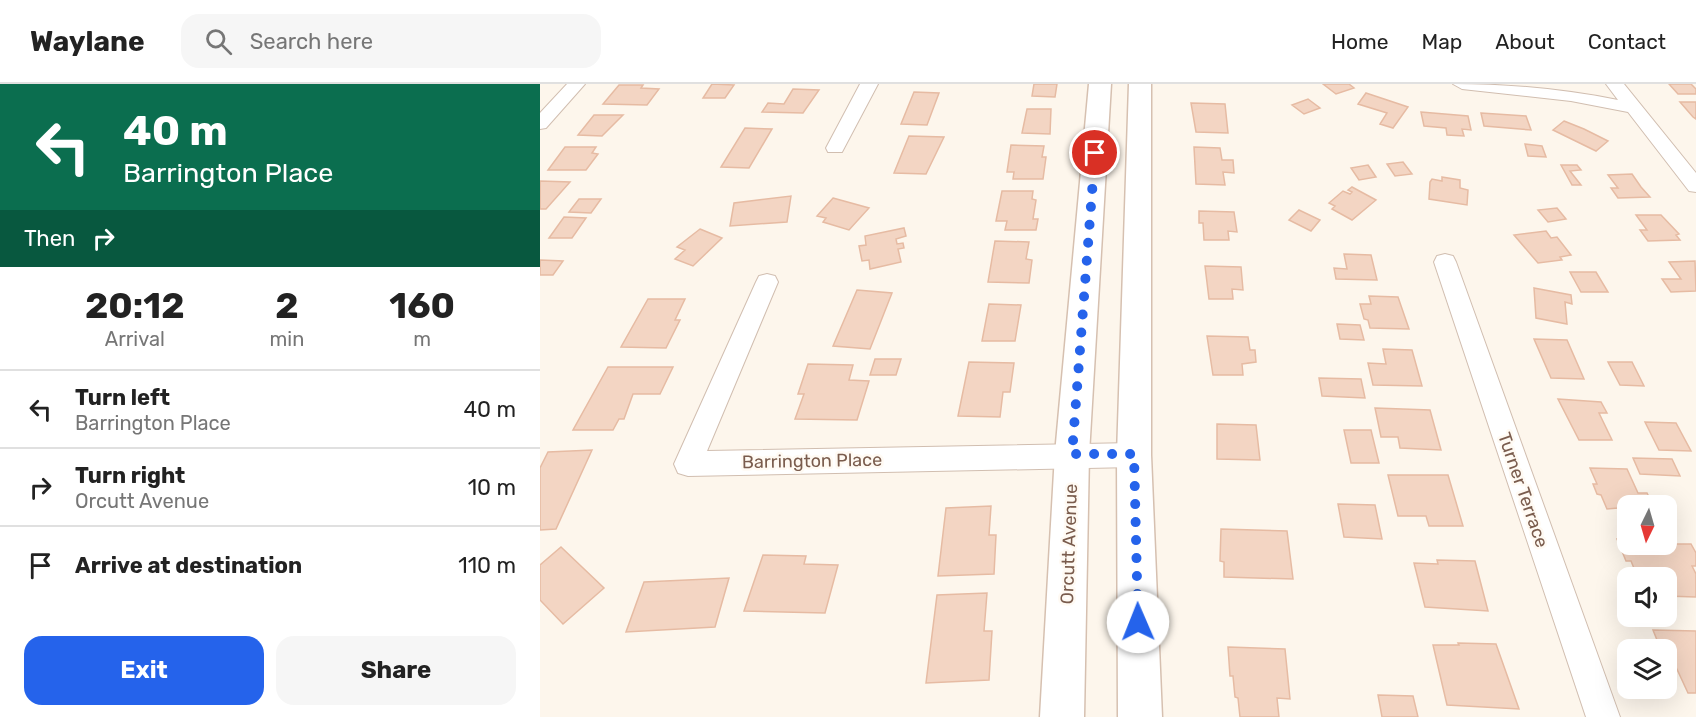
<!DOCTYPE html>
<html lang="en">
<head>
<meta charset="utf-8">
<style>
	body { margin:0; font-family:Rubik,sans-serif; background:#f6f6f6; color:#222; height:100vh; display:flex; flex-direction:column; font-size:22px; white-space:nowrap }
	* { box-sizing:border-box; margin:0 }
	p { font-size:20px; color:#767676 }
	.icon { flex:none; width:33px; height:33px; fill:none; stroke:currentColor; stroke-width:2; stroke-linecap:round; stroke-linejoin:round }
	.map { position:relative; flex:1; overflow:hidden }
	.sheet { display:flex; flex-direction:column; background:#fff; width:540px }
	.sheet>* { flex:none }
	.hud { background:#0b6e4f; color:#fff; overflow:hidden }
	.needle { width:39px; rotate:185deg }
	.controls { position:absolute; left:1077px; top:411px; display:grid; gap:12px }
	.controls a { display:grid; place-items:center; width:60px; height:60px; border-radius:12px; background:#fff; box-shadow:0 6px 24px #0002; font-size:30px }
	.pin { position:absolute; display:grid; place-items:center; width:51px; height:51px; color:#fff; margin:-26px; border:3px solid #fff; border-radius:50%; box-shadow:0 2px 6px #0007 }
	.me { position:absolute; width:66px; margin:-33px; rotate:359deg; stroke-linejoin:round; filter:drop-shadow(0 0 4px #0008) }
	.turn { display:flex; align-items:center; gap:21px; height:126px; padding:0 24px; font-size:27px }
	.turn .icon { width:78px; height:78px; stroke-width:2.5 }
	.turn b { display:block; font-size:42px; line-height:51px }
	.then { display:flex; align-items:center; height:57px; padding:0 24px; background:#0003; gap:12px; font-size:22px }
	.eta { display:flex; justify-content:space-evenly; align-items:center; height:102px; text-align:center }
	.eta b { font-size:36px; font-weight:700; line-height:42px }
	.action { display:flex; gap:12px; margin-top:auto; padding:12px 24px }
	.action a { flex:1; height:69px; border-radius:18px; background:#2563eb; color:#fff; font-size:24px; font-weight:700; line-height:69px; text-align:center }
	.action a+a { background:#f6f6f6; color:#222 }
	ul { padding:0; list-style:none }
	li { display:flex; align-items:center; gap:18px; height:78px; padding:0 24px; border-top:2px solid #e0e0e0 }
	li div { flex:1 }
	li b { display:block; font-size:22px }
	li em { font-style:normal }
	header { display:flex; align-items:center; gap:36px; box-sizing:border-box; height:84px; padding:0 30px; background:#fff; border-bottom:2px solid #e0e0e0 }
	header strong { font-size:28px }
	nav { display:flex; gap:33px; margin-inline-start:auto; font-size:21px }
	.search { width:420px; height:54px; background:#f6f6f6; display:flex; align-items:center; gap:15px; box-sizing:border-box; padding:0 21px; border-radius:18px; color:#767676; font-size:22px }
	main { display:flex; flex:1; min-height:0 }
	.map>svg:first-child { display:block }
	.building { fill:#f3d5c3; stroke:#e6bba3; stroke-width:1.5 }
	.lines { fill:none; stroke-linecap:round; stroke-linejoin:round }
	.minor-casing { stroke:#d1beb0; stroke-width:2 }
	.secondary-casing { stroke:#d6c0b0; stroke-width:3 }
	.minor { fill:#fff; fill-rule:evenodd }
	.secondary { fill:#fff; fill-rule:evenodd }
	.route { stroke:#2563eb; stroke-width:10; stroke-dasharray:0 18 }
	.labels { text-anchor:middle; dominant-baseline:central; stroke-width:5; stroke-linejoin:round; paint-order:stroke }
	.street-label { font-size:18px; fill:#7a5c4d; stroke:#fffaf3 }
</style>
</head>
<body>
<header>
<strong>Waylane</strong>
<div class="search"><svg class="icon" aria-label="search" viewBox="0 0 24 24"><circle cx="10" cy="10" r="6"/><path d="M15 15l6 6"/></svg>Search here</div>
<nav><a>Home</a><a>Map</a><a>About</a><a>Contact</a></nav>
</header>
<main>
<section class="sheet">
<div class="hud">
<div class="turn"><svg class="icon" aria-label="left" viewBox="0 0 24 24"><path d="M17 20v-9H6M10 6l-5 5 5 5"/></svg><div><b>40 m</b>Barrington Place</div></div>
<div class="then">Then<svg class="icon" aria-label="right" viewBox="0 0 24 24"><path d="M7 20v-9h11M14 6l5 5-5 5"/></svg></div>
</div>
<div class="eta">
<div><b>20:12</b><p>Arrival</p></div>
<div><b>2</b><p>min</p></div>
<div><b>160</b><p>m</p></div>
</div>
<ul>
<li><svg class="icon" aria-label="left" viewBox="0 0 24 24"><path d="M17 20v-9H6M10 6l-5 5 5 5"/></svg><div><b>Turn left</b><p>Barrington Place</p></div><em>40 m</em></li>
<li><svg class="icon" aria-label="right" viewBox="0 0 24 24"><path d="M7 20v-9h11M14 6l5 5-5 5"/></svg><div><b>Turn right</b><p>Orcutt Avenue</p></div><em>10 m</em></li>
<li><svg class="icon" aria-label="arrive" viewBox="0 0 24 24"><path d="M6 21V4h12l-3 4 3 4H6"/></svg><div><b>Arrive at destination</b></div><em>110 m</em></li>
</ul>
<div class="action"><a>Exit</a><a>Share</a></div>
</section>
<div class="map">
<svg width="1156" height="633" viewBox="0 0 1156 633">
	<rect width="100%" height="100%" fill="#fdf6ec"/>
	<path class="building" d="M172,0L194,1L185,14H163Z
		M494,0H517L515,13L492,12Z
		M783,0H809L814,4L796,10Z
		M1129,0H1151L1156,5V10H1138Z
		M79,1H103L101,4L119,5L107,21L63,20Z
		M253,5L279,6L263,29L222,28L228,19L244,20Z
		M374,8L399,9L387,41L361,40Z
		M826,9L868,23L853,44L840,40L847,29L818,20Z
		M768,15L780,24L764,30L752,21Z
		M1140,18H1156V35L1153,33Z
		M651,19L685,20L688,49L656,48Z
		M487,25H511L510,50L482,49Z
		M881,28L928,32L931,46L922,45L924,52L907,51L906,44L884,42Z
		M941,29L986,32L991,46L944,42Z
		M54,31H83L62,52L38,51Z
		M1024,37L1044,45L1068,57L1056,67L1013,46Z
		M205,44L232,45L209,84L181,83Z
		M369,52L404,53L386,90L354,89Z
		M985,60L1002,62L1006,73L988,72Z
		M471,61L504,62L502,73H506L503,95H473L474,88H467Z
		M25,63H56L52,69L58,70L46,86H8Z
		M654,63L680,64L682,76H693L694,89L683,88L685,101L656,100Z
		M863,78L872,90L855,92L847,80Z
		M828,81L836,93L819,96L811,84Z
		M1021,81H1037L1041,86L1030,87L1041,101H1032Z
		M1092,90L1101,103L1110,113L1078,114L1071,104H1078L1068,91Z
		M902,93L920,96V104L928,106L927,121L889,115L890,98L892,95L902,97Z
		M0,97L30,98L6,125H0Z
		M812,103L836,116L812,136L792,125L795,122L789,119L803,107L810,110L812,108L808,106Z
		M462,107H493L492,115L496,116L493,135H498L496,146H465L467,137H456Z
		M251,112L247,138L190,142L194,119Z
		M293,114L329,124L309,146L283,138L286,134L277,132Z
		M39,115H61L51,129L29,128Z
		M1017,124L1026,135L1008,138L998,126Z
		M759,126L780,136L771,147L749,136Z
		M659,127L694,128L697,148L688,147L689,156H664L663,139H659Z
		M1096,131H1121L1139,150L1136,151L1140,156L1108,157L1100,146H1107Z
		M24,133L46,134L32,154H9Z
		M364,144L366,152L356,155L357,160L363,159L364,164L358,165L361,178L330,185L329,176L322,177L319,162L326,161L325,152Z
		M160,145L182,154L153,182L135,175L145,166L137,163Z
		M1006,147L1011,154L1017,153L1031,171L1020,173L1022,176L998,179L974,151Z
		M455,157L489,158L486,175L492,176L489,199L448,198Z
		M804,170L831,171L837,196L796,195L794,184L807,185Z
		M0,176L23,177L13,191H0Z
		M1155,177L1156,207L1131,208L1122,195H1141L1129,178Z
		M665,182L701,183L703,206L692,205L693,215H669Z
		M1030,188H1056L1068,208H1041Z
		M994,204L1031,211L1032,220L1025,218L1027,240L996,234Z
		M317,206L352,209L330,265L293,262Z
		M829,212L858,213L869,245L830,244L828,236L824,235L820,220H831Z
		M108,215H145L135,236H140L126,264L81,263Z
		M449,220L481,221L475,257H442Z
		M797,240L820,241L824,256L800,255Z
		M667,252L708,253L710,266H715L716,278L702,280L703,291H673Z
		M994,255L1027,256L1044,295L1011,294Z
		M843,265L872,266L882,302L833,301L828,279L846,280Z
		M335,275H361L356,291H330Z
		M429,278L474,279L470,308H463L460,333L418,332Z
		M1068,278H1092L1104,302L1080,301Z
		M268,280L313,281L309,296L329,297L317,336L255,335L264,310H258Z
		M68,283H133L120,310H93L84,335H79L73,346H33Z
		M779,294L821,295L825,314L782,312Z
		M1018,315L1061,318L1067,329H1059L1072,356H1039Z
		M835,324L890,326L901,366L860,364L858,353H841Z
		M1105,338L1136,339L1151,367L1119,366Z
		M677,340L716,341L720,376L677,375Z
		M804,346H831L839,379H811Z
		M52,366L16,445L0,446V384L8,368Z
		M1093,374L1132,375L1140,392L1100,390Z
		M1050,384L1087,385L1098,409H1107L1113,421L1067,425L1061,411L1057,410L1053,400H1057Z
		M848,391H908L923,442H889L886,432H858Z
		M798,420L835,421L842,455L804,453Z
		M451,422L449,451H456L454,490L398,492L406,424Z
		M681,445L747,447L753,495L684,493V478L680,477Z
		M1077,455H1088V460H1151L1156,469V482H1152L1156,490V513L1126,512V494H1098L1091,477H1086Z
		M21,463L64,504L23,540L0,516V481Z
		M223,471L266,472L264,480L298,481L285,529L204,527Z
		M897,476L935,477L948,527L885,523L874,479L898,480Z
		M189,494L175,543L86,548L104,498Z
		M447,509L444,547H452L449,596L386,599L397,511Z
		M1113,546L1156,547V609H1148L1135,581L1128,580L1126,566H1121Z
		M918,559L956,560L979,625L907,621L893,561H919Z
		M688,563L745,565L750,615L737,614L739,633H700L698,614L695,613L693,592H690Z
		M838,611L873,612L878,633H842Z"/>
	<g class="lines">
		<defs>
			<path id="minor" d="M27,0H45L6,44L0,45V29Z
				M320,0H338L302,68H288L286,64Z
				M913,0C970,0 1023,5 1078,16L1066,0H1084L1156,89V108L1149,107L1088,28L1031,17L922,5Z
				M905,170L913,172L916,178L1080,633H1046L894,178L897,172Z
				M227,190L235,192L238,198L167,367L594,359L604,363L607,371L604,379L594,383L148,392L138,389L134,380L216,198L219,192Z"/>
			<path id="secondary" d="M549,0H571L549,370L544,633H500L515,370Z
				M589,0H611V371L622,633H578L577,371Z"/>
		</defs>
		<use href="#minor" class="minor-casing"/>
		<use href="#secondary" class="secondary-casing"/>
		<use href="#minor" class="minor"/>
		<use href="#secondary" class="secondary"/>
	</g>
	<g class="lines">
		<path class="route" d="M555,69L532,370H594L598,538"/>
	</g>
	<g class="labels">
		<g class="street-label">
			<text transform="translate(272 377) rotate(-1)">Barrington Place</text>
			<text transform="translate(983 406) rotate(71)">Turner Terrace</text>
			<text transform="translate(529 460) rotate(-88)">Orcutt Avenue</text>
		</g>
	</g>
</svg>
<div class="controls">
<a><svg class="needle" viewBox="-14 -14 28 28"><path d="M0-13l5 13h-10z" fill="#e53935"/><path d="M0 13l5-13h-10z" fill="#767676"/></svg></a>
<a><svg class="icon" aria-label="sound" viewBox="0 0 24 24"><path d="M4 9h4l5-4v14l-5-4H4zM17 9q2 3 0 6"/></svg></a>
<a><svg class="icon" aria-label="layers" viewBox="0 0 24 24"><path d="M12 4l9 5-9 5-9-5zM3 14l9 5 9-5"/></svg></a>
</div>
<div class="pin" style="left:555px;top:69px;background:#d93025"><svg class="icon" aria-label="arrive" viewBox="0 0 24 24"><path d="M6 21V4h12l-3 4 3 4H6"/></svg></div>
<svg class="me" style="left:598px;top:538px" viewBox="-20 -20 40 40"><circle r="19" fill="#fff"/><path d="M0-13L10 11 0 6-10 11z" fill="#2563eb"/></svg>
</div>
</main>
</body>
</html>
